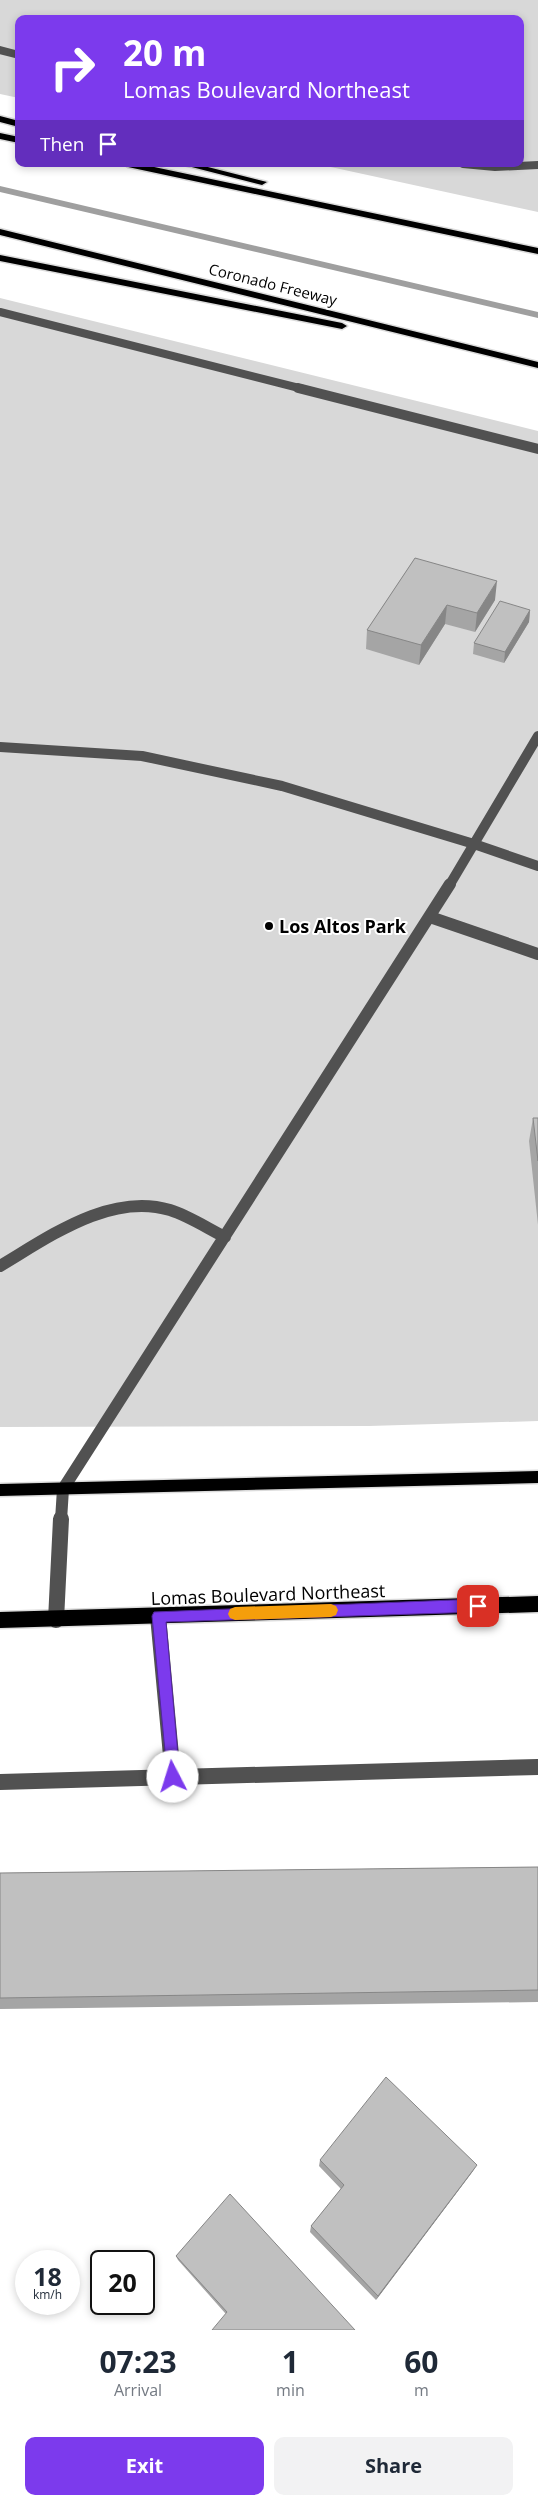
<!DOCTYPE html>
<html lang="en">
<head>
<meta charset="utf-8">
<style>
	body { margin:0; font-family:"Open Sans",sans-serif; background:#f2f2f3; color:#1f2937; height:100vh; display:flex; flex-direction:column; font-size:19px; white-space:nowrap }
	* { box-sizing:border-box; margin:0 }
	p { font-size:16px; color:#747a83 }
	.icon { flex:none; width:28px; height:28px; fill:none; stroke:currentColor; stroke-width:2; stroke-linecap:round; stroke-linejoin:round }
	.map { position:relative; height:2330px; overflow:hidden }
	.panel { display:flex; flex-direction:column; background:#fff; flex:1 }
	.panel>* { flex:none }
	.banner { position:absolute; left:15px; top:15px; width:509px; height:152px; border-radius:10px; box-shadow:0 2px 8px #0003; background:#7c3aed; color:#fff; overflow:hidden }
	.speed { position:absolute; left:15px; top:2250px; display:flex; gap:10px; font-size:25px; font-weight:700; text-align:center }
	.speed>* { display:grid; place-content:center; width:65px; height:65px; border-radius:50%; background:#fff; box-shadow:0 2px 8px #0003; line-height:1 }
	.speed small { font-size:12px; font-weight:400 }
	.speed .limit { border:2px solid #111; border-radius:8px; background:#fff; color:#111 }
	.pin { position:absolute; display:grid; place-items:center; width:42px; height:42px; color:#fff; margin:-21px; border-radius:10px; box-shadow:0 2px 8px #0006 }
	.me { position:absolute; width:55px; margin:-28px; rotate:355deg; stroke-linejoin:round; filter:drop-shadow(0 0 4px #0008) }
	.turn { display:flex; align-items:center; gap:18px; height:105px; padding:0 25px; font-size:22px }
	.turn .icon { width:65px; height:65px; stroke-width:2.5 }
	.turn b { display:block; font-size:35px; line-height:42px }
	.then { display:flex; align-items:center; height:48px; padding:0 25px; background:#0003; gap:10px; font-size:19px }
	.eta { display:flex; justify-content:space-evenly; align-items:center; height:85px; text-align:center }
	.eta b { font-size:30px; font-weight:700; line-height:35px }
	.action { display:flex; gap:10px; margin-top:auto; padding:10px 25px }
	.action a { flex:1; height:58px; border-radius:10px; background:#7c3aed; color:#fff; font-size:20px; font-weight:700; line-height:58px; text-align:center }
	.action a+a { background:#f2f2f3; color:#1f2937 }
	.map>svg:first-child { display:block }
	.green { fill:#d8d8d8 }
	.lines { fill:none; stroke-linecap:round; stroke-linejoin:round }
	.stream { fill:#9f9f9f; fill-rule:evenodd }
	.major-far1-casing { stroke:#dbdbdb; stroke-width:15 }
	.major-casing { stroke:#dbdbdb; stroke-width:19 }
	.highway-casing { stroke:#dbdbdb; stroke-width:3 }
	.minor-far3 { stroke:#515151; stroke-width:8 }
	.minor-far2 { stroke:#515151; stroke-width:10 }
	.minor-far1 { stroke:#515151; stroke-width:12 }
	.minor { stroke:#515151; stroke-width:16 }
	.major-far1 { stroke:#000; stroke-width:12 }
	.major { stroke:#000; stroke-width:16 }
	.highway { fill:#000; fill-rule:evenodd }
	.wall { fill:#a5a5a5 }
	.shaded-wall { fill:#868686 }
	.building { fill:#c0c0c0; stroke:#868686 }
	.route { fill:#7c3aed; stroke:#51269a }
	.slow { fill:#f59e0b }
	.poi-dot { fill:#000; stroke:#fff; stroke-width:2 }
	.labels { text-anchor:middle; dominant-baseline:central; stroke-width:4; stroke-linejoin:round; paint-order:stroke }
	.far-street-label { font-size:15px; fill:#000; stroke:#fff }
	.poi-label { font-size:18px; font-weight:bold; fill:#000; stroke:#fff; text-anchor:start }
	.street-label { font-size:18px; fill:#000; stroke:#fff }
</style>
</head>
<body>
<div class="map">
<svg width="538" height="2330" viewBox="0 0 538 2330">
	<rect width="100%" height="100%" fill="#fff"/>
	<path class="green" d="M0,0H538V212L317,164H520V19H19V98L0,94Z
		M0,298L538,431V1421L369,1426L0,1427Z"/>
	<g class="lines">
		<path class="stream" d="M0,186L538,312V318L0,192Z"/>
		<defs>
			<path id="major-far1" d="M0,1490L538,1477"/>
			<path id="major" d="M0,1620L538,1604"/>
			<path id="highway" d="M0,116L19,121V127L0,122Z
				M0,133L19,137V143L0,139Z
				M124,164H140L538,248V254L128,167Z
				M180,164H196L267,182L262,185Z
				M0,229L538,362V368L0,235Z
				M0,255L342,323L347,326L342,329L0,261Z"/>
		</defs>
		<use href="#major-far1" class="major-far1-casing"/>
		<use href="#major" class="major-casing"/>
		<use href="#highway" class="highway-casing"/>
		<path class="minor-far3" d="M0,50L19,55
			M463,164L495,167L538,165
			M0,312L303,389"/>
		<path class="minor-far2" d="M298,388L538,449
			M0,747L142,756L282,786L474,844L538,866
			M449,886L538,736"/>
		<path class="minor-far1" d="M430,917L538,954
			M0,1266C49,1237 110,1192 170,1210C189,1216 207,1228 225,1237
			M61,1520L63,1489L450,884"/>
		<path class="minor" d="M158,1616L173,1777
			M56,1620L61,1519
			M0,1782L538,1767"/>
		<use href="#major-far1" class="major-far1"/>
		<use href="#major" class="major"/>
		<use href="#highway" class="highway"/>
	</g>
	<path class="wall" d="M415,558L495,600L475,632L445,624L419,665L366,649L367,630Z
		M530,610L529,622L504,663L473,654L474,643Z
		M533,1118H538V1225L529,1141Z
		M538,1867V2002L0,2009V1873Z
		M320,2160L473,2171L376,2300L310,2232L311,2226L341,2189L319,2166Z
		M176,2256L355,2330L225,2313L178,2260Z"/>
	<path class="shaded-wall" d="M497,581L495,600L475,632L477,613Z
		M447,605L445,624L419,665L421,645Z
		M530,610L529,622L504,663L505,652Z
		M477,2165L473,2171L376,2300L378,2296Z"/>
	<path class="building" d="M415,558L497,581L477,613L447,605L421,645L367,630Z
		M500,601L530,610L505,652L474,643Z
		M533,1118H538V1161Z
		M538,1867V1990L0,1998V1873Z
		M386,2077L477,2165L378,2296L311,2226L344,2185L320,2160Z
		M230,2194L355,2330H212L227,2312L176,2256Z"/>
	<path class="route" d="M478,1599L483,1601L485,1606L483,1610L478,1612L166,1622L180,1777L178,1782L173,1784L168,1782L152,1616L154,1612Z"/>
	<path class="slow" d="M331,1604L336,1606L338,1610L336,1615L331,1617L235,1620L230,1618L228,1614L230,1609L235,1607Z"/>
	<circle class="poi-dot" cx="269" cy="926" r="5"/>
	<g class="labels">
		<g class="far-street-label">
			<text transform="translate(273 284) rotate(14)">Coronado Freeway</text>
		</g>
		<g class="poi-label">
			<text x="279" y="926">Los Altos Park</text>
		</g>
		<g class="street-label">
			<text transform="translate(268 1594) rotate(-2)">Lomas Boulevard Northeast</text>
		</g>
	</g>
</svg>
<div class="speed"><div>18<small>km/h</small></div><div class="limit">20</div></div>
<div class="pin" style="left:478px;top:1606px;background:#d93025"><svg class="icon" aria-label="arrive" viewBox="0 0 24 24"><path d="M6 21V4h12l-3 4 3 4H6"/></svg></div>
<svg class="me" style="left:173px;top:1777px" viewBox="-20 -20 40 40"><circle r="19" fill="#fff"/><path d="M0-13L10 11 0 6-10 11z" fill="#7c3aed"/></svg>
<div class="banner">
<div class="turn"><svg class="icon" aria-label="right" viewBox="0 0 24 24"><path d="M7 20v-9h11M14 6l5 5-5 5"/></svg><div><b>20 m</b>Lomas Boulevard Northeast</div></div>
<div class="then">Then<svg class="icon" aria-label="arrive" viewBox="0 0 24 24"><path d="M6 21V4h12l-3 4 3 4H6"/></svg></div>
</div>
</div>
<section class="panel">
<div class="eta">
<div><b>07:23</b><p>Arrival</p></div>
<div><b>1</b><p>min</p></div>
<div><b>60</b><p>m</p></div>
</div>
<div class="action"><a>Exit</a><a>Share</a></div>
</section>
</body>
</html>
